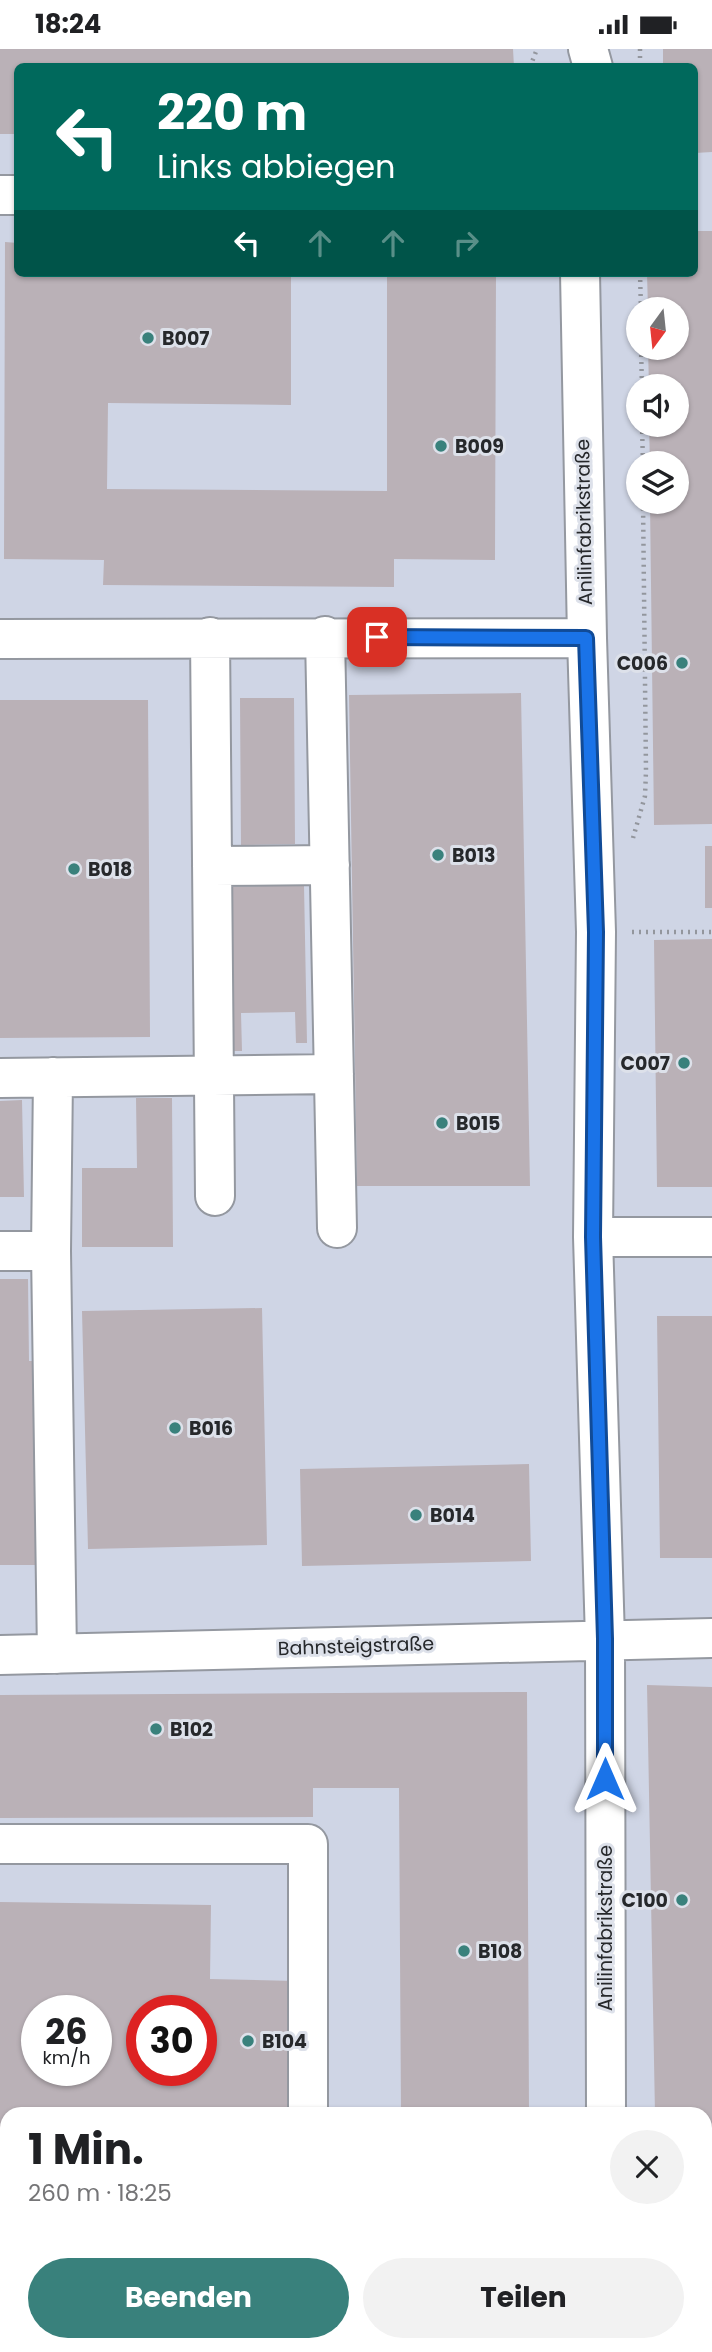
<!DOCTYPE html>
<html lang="de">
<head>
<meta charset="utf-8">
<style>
	body { margin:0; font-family:Poppins,sans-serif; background:#f2f2f2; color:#202124; height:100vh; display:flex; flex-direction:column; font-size:26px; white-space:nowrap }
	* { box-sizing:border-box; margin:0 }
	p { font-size:23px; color:#757577 }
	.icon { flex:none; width:38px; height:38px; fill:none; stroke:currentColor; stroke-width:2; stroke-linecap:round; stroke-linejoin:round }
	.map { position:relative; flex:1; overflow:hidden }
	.side { position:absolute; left:0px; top:2058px; width:712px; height:245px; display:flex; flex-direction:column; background:#fff; border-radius:21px 21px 0 0; box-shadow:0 2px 5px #0004 }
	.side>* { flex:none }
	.guide { position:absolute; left:14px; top:14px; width:684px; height:214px; border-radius:10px; box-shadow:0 2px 5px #0004; background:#00695c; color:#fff; overflow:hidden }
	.needle { width:46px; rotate:195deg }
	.tools { position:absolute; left:626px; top:248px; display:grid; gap:14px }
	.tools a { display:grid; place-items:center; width:63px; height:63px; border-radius:50%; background:#fff; box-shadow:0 2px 5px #0004; font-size:35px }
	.speed { position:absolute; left:21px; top:1946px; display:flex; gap:14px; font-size:35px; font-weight:700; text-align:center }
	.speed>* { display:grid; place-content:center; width:91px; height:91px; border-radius:50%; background:#fff; box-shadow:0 2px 5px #0004; line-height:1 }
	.speed small { font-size:18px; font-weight:400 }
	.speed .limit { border:10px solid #d22; background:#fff; color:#111 }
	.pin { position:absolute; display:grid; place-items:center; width:60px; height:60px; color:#fff; margin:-30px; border-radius:14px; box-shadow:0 4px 10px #0006 }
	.me { position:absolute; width:77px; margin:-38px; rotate:0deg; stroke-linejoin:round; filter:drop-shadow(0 0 5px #0008) }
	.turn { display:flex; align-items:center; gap:24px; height:147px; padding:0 28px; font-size:32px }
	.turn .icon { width:91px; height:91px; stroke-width:2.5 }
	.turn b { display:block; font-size:49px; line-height:60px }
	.lanes { display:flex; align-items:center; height:66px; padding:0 28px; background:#0003; justify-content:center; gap:35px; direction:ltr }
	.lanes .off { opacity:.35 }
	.round { display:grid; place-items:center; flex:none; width:74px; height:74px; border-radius:37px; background:#f2f2f2 }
	.overview { display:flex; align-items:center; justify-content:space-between; height:119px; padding:0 28px }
	h1 { font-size:42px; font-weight:700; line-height:52px }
	.cta { display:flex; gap:14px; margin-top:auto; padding:14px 28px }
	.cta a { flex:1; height:80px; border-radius:42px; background:#39817c; color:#fff; font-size:28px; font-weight:700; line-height:80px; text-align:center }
	.cta a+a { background:#f2f2f2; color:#202124 }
	.status { display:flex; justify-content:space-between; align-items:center; height:49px; padding:0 35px; background:#fff; direction:ltr }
	.status svg { height:19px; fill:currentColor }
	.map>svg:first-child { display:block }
	.built { fill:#cfd5e5; fill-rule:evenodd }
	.building { fill:#bab1b7; fill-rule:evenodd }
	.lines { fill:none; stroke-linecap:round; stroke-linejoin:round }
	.minor-casing { stroke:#9498a0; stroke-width:42 }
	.path { stroke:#93969d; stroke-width:4.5; stroke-dasharray:2 5; stroke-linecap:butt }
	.minor { stroke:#fff; stroke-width:38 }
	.rail-casing { stroke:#3e4044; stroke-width:8 }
	.rail { stroke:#dde1ea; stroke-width:5; stroke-dasharray:16; stroke-linecap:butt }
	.route-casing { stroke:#114b97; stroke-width:18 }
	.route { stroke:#1a73e8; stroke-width:12 }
	.poi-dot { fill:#39817c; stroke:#dde1ea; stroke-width:2.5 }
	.labels { text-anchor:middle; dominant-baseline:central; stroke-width:6; stroke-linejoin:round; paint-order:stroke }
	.poi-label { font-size:19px; font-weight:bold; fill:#26282b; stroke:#dde1ea; text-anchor:start }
	.street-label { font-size:19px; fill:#26282b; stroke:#dde1ea }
</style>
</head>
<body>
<div class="status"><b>18:24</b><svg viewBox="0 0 49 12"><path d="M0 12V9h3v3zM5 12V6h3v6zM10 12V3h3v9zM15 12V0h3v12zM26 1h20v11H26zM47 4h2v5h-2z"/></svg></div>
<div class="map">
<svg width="712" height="2303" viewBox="0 0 712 2303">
	<rect width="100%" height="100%" fill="#dde1ea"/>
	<path class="built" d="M0,0H712V2303H0ZM18,18H695V224H18ZM639,261H677V299H639ZM639,338H677V376H639ZM639,415H677V453H639ZM37,1962H96V2021H37ZM142,1962H201V2021H142ZM7,2065H705V2296H7Z"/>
	<path class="building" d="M0,0H513L514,18H18V85H0Z
		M663,0H712V103L695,104V18H663Z
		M695,182H712V775L654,776L650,453H677V415H650L649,376H677V338H649L648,299H677V261H648L647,224H695Z
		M5,193L18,194V224H291V356L108,354L107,440L387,442V224H496L495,511L394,510V538L103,536L104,511L4,510Z
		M521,644L530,1137H357L349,646Z
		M240,649H294L295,795L241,796Z
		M0,651H148L150,988L0,989Z
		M705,797H712V859H705Z
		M304,836L307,994H296L295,963L241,964L242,1002H224L221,838Z
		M712,890V1138H657L654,891Z
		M136,1049H172L173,1198H82V1119H137Z
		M22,1051L24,1148H0V1052Z
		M0,1230H28L29,1312H35L37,1516H0Z
		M262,1259L267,1496L88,1500L82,1262Z
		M657,1267H712V1509H660Z
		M529,1415L531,1512L302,1517L300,1420Z
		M647,1636L712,1638V2108H705V2065H655Z
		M527,1643L529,2065H401L399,1739H313V1768L0,1769V1646Z
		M0,1853L211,1856L210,1930L295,1932L293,2065H7V2088H0ZM37,1962H96V2021H37ZM142,1962H201V2021H142Z
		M705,2211H712V2303H650L649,2296H705Z
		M0,2266H7V2296H153V2303H0Z
		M363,2296H530V2303H363Z"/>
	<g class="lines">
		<defs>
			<path id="minor" d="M588,0L593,18
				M0,146H18
				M580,224L587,589L596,883L593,1188L605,1590L606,2065
				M325,587L337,1179
				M210,588L215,1147
				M0,590L587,589
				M212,817L330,816
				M53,1028L51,1202L57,1605
				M0,1029L334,1025
				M593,1188H712
				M0,1202H51
				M0,1606L712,1589
				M0,1795H308V2065
				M705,2146H712
				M309,2296V2303
				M607,2296V2303"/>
		</defs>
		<use href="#minor" class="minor-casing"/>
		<path class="path" d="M640,0V18
			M530,18L537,0
			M640,224L641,261
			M641,299L642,338
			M642,376L643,415
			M633,789L645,747L646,722L643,453
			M632,883H712"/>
		<use href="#minor" class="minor"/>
		<defs>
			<path id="rail" d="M548,2296V2303"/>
		</defs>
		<use href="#rail" class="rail-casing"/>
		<use href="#rail" class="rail"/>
	</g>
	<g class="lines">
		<defs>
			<path id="route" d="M377,588L586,589L596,883L593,1188L605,1590V1730"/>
		</defs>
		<use href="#route" class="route-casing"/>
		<use href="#route" class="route"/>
	</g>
	<g class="poi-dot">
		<circle cx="148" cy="289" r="7"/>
		<circle cx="441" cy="397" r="7"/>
		<circle cx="682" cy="614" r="7"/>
		<circle cx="438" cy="806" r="7"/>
		<circle cx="74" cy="820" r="7"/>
		<circle cx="684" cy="1014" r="7"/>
		<circle cx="442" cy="1074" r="7"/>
		<circle cx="175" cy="1379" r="7"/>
		<circle cx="416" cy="1466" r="7"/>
		<circle cx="156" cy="1680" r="7"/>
		<circle cx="682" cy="1851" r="7"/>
		<circle cx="464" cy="1902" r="7"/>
		<circle cx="248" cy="1992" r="7"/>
	</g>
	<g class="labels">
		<g class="poi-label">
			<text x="162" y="289">B007</text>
			<text x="455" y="397">B009</text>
			<text x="668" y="614" text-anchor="end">C006</text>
			<text x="452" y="806">B013</text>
			<text x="88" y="820">B018</text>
			<text x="670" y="1014" text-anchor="end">C007</text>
			<text x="456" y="1074">B015</text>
			<text x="189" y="1379">B016</text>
			<text x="430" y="1466">B014</text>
			<text x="170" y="1680">B102</text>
			<text x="668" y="1851" text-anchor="end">C100</text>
			<text x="478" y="1902">B108</text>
			<text x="262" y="1992">B104</text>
		</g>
		<g class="street-label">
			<text transform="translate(584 473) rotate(-91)">Anilinfabrikstraße</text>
			<text transform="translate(356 1597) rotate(-2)">Bahnsteigstraße</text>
			<text transform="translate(605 1879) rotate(-90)">Anilinfabrikstraße</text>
		</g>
	</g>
</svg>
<div class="tools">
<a><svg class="needle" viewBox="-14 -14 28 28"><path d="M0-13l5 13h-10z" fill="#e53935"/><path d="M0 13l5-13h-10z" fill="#757577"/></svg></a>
<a><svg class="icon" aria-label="sound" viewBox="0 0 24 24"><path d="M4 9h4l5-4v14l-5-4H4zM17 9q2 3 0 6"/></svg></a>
<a><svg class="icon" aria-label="layers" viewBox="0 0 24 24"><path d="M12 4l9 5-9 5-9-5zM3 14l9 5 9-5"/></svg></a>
</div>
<div class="speed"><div>26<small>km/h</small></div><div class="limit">30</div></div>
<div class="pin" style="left:377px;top:588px;background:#d93025"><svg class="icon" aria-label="arrive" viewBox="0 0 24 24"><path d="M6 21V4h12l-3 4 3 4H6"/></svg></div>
<svg class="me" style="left:605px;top:1730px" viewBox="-20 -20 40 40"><path d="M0-17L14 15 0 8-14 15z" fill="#1a73e8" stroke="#fff" stroke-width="4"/></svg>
<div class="guide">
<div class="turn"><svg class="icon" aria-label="left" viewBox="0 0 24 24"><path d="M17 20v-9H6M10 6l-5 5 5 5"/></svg><div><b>220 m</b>Links abbiegen</div></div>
<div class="lanes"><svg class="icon" aria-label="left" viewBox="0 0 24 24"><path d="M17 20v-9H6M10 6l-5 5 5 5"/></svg><svg class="icon off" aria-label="ahead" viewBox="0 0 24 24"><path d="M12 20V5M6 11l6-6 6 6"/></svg><svg class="icon off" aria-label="ahead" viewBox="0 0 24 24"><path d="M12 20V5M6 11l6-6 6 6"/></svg><svg class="icon off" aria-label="right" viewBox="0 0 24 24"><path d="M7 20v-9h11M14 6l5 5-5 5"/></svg></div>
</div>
<section class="side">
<div class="overview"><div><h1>1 Min.</h1><p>260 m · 18:25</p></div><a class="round"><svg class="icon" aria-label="close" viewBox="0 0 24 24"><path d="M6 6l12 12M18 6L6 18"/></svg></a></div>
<div class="cta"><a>Beenden</a><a>Teilen</a></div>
</section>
</div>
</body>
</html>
